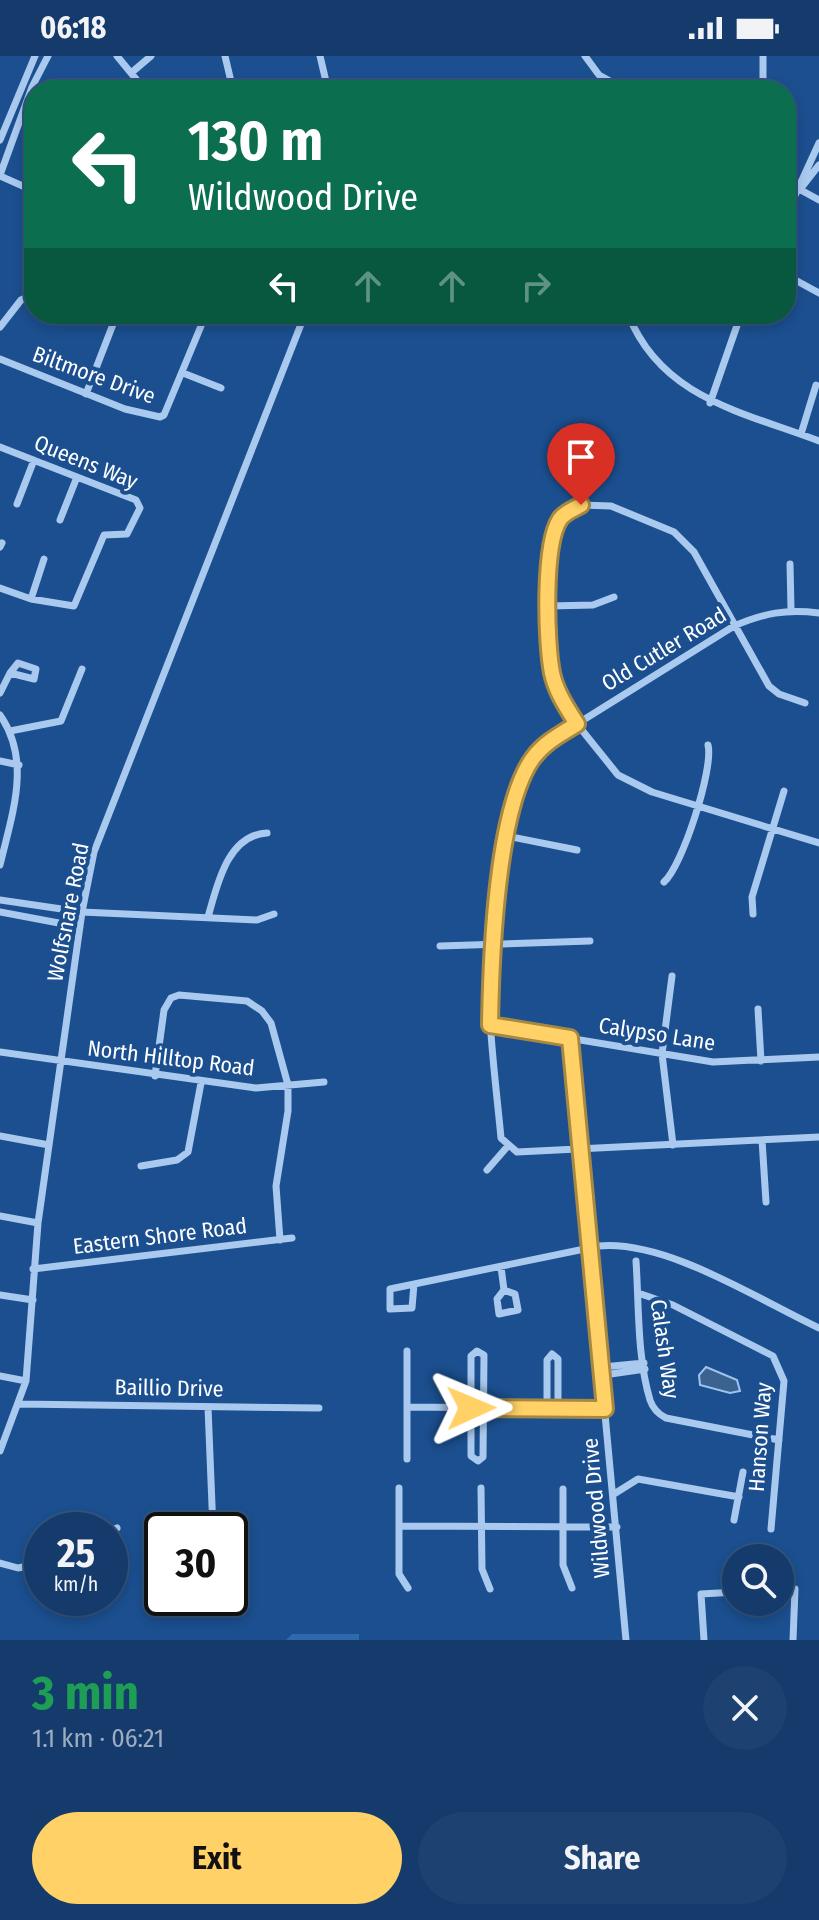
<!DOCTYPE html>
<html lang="en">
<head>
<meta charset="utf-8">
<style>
	body { margin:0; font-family:"Fira Sans Condensed",sans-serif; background:#1d4271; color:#f1f3f6; height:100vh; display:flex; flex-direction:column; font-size:30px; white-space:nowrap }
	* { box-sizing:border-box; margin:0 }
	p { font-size:26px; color:#9dadc1 }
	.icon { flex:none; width:44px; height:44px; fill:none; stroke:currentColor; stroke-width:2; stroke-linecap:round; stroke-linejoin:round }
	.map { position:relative; height:1584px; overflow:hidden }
	.sheet { display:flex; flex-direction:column; background:#143b6b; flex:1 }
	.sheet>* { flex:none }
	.top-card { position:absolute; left:24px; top:24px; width:772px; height:244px; border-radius:32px; box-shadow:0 4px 12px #0003,0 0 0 2px #33557e; background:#0b6e4f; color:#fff; overflow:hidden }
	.buttons { position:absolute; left:722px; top:1488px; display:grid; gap:16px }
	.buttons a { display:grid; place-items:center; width:72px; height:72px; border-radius:50%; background:#143b6b; box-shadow:0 4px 12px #0003,0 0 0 2px #33557e; font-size:40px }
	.speed { position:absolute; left:24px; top:1456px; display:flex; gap:16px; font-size:40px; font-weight:700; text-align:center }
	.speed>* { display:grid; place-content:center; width:104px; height:104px; border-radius:50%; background:#143b6b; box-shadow:0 4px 12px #0003,0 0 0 2px #33557e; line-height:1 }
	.speed small { font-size:20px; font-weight:400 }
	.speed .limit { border:4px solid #111; border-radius:12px; background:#fff; color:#111 }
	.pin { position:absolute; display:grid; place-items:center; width:68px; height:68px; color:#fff; margin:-82px -34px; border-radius:50% 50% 50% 0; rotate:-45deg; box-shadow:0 0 8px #0007 }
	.pin .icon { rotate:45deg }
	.me { position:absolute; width:88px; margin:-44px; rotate:89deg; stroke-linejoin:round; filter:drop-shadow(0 0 6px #0008) }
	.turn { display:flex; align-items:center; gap:28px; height:168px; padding:0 32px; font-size:36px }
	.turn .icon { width:104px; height:104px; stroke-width:2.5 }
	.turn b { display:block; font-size:56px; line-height:68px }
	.lanes { display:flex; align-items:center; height:76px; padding:0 32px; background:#0003; justify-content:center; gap:40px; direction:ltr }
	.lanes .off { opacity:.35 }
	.round { display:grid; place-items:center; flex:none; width:84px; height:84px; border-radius:42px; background:#1d4271 }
	.overview { display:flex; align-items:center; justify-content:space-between; height:136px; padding:0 32px }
	h1 { font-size:48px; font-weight:700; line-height:60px; color:#1e9e55 }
	.cta { display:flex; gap:16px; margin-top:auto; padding:16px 32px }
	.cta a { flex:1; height:92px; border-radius:48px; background:#ffd166; color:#111; font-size:32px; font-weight:700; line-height:92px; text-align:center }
	.cta a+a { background:#1d4271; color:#f1f3f6 }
	.status { display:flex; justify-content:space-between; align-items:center; height:56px; padding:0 40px; background:#143b6b; direction:ltr }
	.status svg { height:22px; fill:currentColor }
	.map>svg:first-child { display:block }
	.green { fill:#2e69ad }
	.water { fill:#3c6290; stroke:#9cc4f0; stroke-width:2 }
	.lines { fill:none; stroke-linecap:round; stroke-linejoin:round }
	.minor { stroke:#a9c9ee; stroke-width:7 }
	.route-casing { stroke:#a68842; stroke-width:20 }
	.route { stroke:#ffd166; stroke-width:14 }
	.labels { text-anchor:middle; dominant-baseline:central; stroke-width:8; stroke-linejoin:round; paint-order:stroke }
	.street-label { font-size:22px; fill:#fff; stroke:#1b4f8f }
</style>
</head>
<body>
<div class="status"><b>06:18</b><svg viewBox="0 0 49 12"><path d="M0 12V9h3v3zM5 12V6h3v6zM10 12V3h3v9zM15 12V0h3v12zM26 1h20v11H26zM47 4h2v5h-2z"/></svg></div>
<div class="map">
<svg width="819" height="1584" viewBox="0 0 819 1584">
	<rect width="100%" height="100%" fill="#1b4f8f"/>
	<path class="green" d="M292,1578H359V1584H286Z"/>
	<path class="water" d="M706,1311L737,1324L740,1335L730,1337L700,1329L699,1319Z"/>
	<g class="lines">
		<path class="minor" d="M117,0L145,34
			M225,0L233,34
			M320,0L328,34
			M585,0L599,19L626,34
			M131,17L151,0
			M760,34L763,27V0
			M0,84L35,0
			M0,119L32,31L48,0
			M0,120L34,135
			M786,126L819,144
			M801,132L819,109
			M786,159L819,87
			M786,219L819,237
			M628,258C661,342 743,356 819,385
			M0,271L21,244L34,238
			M0,303L125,353L160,361L164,359L206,258
			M183,317L221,332
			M86,338L117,258
			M710,347L741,258
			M801,378L816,329
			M0,391L136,444L140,452L127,478L104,479L74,550L31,543L0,532
			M567,414L581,449
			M17,448L34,404
			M60,464L77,421
			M0,491L2,487
			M790,508L791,553
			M31,543L44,503
			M549,550L593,549L614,541
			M819,557C786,553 764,557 734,570L548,686C516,720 509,764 503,809C499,835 493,862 491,888C485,952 495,1018 501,1082L517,1096L819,1081
			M18,607L36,613L34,623L10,617Z
			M0,637L10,617
			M805,647L779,638L769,630L694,496L674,476L611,450L581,449L562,460L549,497L552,617L562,645L577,668L618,719L652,736L819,787
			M0,659C32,705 12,758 0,809
			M10,675L61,665L82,613
			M0,705L19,709
			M507,780L577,794
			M664,826C682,811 714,712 708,689
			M0,844L82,856L257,864L274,858
			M0,856L80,871
			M753,858L752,841L784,735
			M208,861C217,830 227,779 267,777
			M440,890L590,885
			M672,920L662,998L673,1089
			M758,953L761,1005
			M490,969L713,1006L819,1001
			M570,982L626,1584
			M0,996L256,1032L324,1026
			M155,1020L164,954L171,942L179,939L247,945L262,955L271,967L288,1029V1055L276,1130L280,1184
			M0,1080L49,1089
			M762,1084L766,1146
			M141,1110L177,1104L188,1096L201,1027
			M487,1114L507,1091
			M0,1160L38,1167
			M636,1205C639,1249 637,1301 650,1344C653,1353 658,1358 666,1362L779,1384
			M501,1211L504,1234L497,1243L499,1258L518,1254L515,1238L504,1234
			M33,1213L292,1182
			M414,1228L412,1252L390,1253V1233L599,1190C667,1184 757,1243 819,1272
			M638,1237L673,1249L773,1300L784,1325L771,1473
			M0,1239L33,1244
			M477,1295L484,1299L483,1401L478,1405L471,1400V1300Z
			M603,1311L644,1307
			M604,1319L645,1313
			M0,1320L26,1325
			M19,1348L319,1352
			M208,1351L213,1474
			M407,1351L605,1353
			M547,1352V1304L552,1298L558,1303V1352
			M0,1395L26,1325L38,1167L82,856L94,796L305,258
			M407,1403V1295
			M399,1432V1518L408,1532
			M481,1432L482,1513L490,1533
			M563,1433V1509L572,1532
			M614,1438L638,1423L739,1441
			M734,1464L743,1416
			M73,1470L74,1474
			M399,1470L617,1471
			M110,1475L117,1472
			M0,1507L18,1512L42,1507
			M780,1534L795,1533L793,1584
			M704,1584L701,1538L736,1536"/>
	</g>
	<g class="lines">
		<defs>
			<path id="route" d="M471,1352L605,1353L570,982L490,969C491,905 496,753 533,702C545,686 561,678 577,668C567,652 556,636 552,617C546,586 543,488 560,463C565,456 574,453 581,449"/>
		</defs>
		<use href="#route" class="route-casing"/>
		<use href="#route" class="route"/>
	</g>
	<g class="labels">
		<g class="street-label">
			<text transform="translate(94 319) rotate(20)">Biltmore Drive</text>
			<text transform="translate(86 406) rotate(22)">Queens Way</text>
			<text transform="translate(664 593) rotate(-31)">Old Cutler Road</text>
			<text transform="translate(68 856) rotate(-79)">Wolfsnare Road</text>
			<text transform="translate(657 978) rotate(9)">Calypso Lane</text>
			<text transform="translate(171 1002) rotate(7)">North Hilltop Road</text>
			<text transform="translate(160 1180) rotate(-7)">Eastern Shore Road</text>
			<text transform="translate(665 1293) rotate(82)">Calash Way</text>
			<text transform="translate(169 1332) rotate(1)">Baillio Drive</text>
			<text transform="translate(760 1381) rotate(-86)">Hanson Way</text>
			<text transform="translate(596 1452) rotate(-95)">Wildwood Drive</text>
		</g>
	</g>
</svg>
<div class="buttons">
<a><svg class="icon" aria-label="search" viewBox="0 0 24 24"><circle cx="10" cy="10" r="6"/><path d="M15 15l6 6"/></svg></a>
</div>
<div class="speed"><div>25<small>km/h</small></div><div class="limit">30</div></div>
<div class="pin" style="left:581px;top:449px;background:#d93025"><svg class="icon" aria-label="arrive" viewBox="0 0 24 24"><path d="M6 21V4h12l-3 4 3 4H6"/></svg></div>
<svg class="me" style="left:471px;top:1352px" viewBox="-20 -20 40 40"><path d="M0-17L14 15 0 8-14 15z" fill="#ffd166" stroke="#fff" stroke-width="4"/></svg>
<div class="top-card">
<div class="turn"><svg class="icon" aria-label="left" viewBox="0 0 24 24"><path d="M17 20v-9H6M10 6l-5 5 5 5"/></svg><div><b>130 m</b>Wildwood Drive</div></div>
<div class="lanes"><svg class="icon" aria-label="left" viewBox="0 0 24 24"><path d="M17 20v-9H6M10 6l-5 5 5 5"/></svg><svg class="icon off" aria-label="ahead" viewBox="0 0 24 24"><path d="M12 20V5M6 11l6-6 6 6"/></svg><svg class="icon off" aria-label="ahead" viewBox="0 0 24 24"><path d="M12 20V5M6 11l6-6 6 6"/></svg><svg class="icon off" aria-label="right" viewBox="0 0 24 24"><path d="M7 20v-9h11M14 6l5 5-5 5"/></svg></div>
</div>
</div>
<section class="sheet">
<div class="overview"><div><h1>3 min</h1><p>1.1 km · 06:21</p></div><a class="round"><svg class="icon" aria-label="close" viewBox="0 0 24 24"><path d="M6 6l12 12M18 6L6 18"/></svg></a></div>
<div class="cta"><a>Exit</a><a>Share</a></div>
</section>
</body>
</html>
